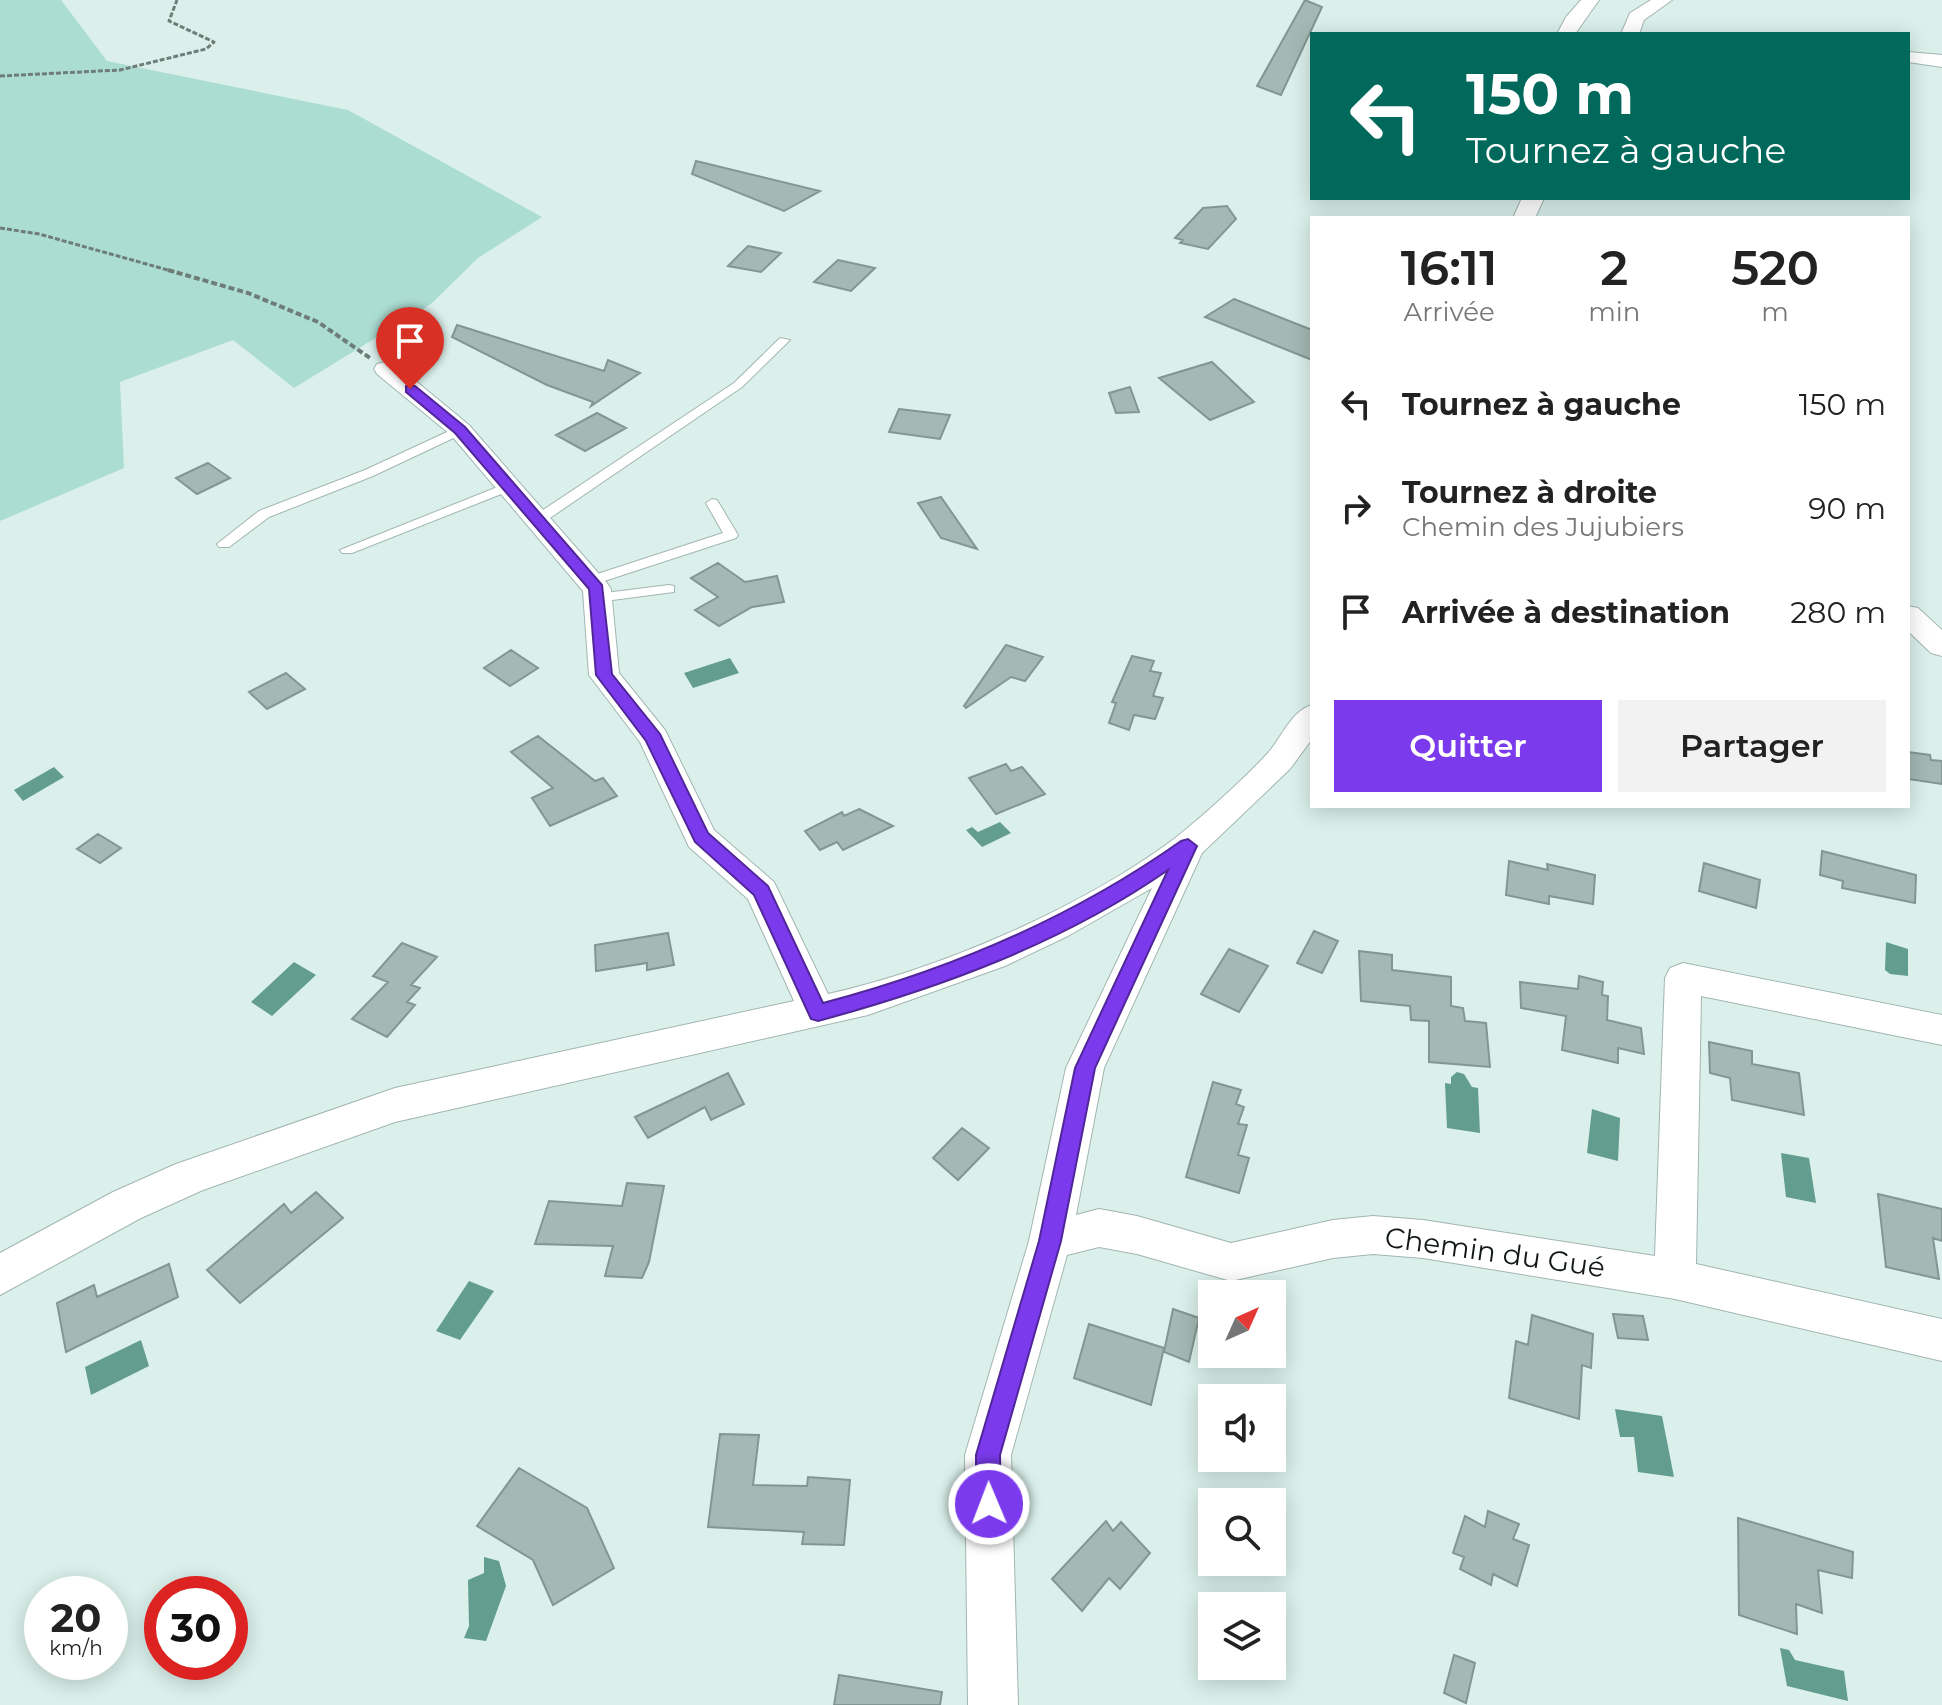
<!DOCTYPE html>
<html lang="fr">
<head>
<meta charset="utf-8">
<style>
	body { margin:0; font-family:Montserrat,sans-serif; background:#f2f2f2; color:#222; height:100vh; display:flex; flex-direction:column; font-size:30px; white-space:nowrap }
	* { box-sizing:border-box; margin:0 }
	p { font-size:26px; color:#767676 }
	.icon { flex:none; width:44px; height:44px; fill:none; stroke:currentColor; stroke-width:2; stroke-linecap:round; stroke-linejoin:round }
	.map { position:relative; flex:1; overflow:hidden }
	.sheet { position:absolute; left:1310px; top:216px; width:600px; height:592px; display:flex; flex-direction:column; background:#fff; border-radius:0px; box-shadow:0 4px 20px #0003 }
	.sheet>* { flex:none }
	.hud { position:absolute; left:1310px; top:32px; width:600px; height:168px; border-radius:0px; box-shadow:0 4px 20px #0003; background:#00695c; color:#fff; overflow:hidden }
	.needle { width:52px; rotate:45deg }
	.tools { position:absolute; left:1198px; top:1280px; display:grid; gap:16px }
	.tools a { display:grid; place-items:center; width:88px; height:88px; border-radius:0px; background:#fff; box-shadow:0 4px 20px #0003; font-size:40px }
	.speed { position:absolute; left:24px; top:1576px; display:flex; gap:16px; font-size:40px; font-weight:700; text-align:center }
	.speed>* { display:grid; place-content:center; width:104px; height:104px; border-radius:50%; background:#fff; box-shadow:0 4px 20px #0003; line-height:1 }
	.speed small { font-size:20px; font-weight:400 }
	.speed .limit { border:12px solid #d22; background:#fff; color:#111 }
	.pin { position:absolute; display:grid; place-items:center; width:68px; height:68px; color:#fff; margin:-82px -34px; border-radius:50% 50% 50% 0; rotate:-45deg; box-shadow:0 0 8px #0007 }
	.pin .icon { rotate:45deg }
	.me { position:absolute; width:88px; margin:-44px; rotate:359deg; stroke-linejoin:round; filter:drop-shadow(0 0 6px #0008) }
	.turn { display:flex; align-items:center; gap:28px; height:168px; padding:0 24px; font-size:36px }
	.turn .icon { width:104px; height:104px; stroke-width:2.5 }
	.turn b { display:block; font-size:56px; line-height:68px }
	.eta { display:flex; justify-content:space-evenly; align-items:center; height:136px; text-align:center }
	.eta b { font-size:48px; font-weight:600; line-height:56px }
	.action { display:flex; gap:16px; margin-top:auto; padding:16px 24px }
	.action a { flex:1; height:92px; border-radius:0px; background:#7c3aed; color:#fff; font-size:32px; font-weight:600; line-height:92px; text-align:center }
	.action a+a { background:#f2f2f2; color:#222 }
	ul { padding:0; list-style:none }
	li { display:flex; align-items:center; gap:24px; height:104px; padding:0 24px }
	li div { flex:1 }
	li b { display:block; font-size:30px }
	li em { font-style:normal }
	.map>svg:first-child { display:block }
	.green { fill:#acddd2 }
	.water { fill:#629d90 }
	.building { fill:#a4b9b4; stroke:#839691; stroke-width:2 }
	.lines { fill:none; stroke-linecap:round; stroke-linejoin:round }
	.lane-casing { stroke:#a2b6b1; stroke-width:2 }
	.street-casing { stroke:#a2b6b1; stroke-width:2 }
	.path-far1 { stroke:#6f7d79; stroke-width:3; stroke-dasharray:5 2; stroke-linecap:butt }
	.path { stroke:#6f7d79; stroke-width:4; stroke-dasharray:6 3; stroke-linecap:butt }
	.lane { fill:#fff; fill-rule:evenodd }
	.street { fill:#fff; fill-rule:evenodd }
	.route { fill:#7c3aed; stroke:#51269a; stroke-width:2 }
	.labels { text-anchor:middle; dominant-baseline:central; stroke-width:6; stroke-linejoin:round; paint-order:stroke }
	.near-street-label { font-size:28px; fill:#111816; stroke:#fff }
</style>
</head>
<body>
<div class="map">
<svg width="1942" height="1705" viewBox="0 0 1942 1705">
	<rect width="100%" height="100%" fill="#dbf0eb"/>
	<path class="green" d="M0,0H61L107,61L348,110L542,217L478,258L431,304L294,388L233,340L120,382L124,468L0,521Z"/>
	<path class="water" d="M730,658L739,673L693,688L684,673Z
		M54,767L64,777L23,801L14,790Z
		M1000,822L1011,833L982,847L966,830L972,827L978,832Z
		M1886,942L1908,949V976L1890,974L1885,970Z
		M294,962L316,975L272,1016L251,1002Z
		M1457,1072L1464,1074L1472,1087L1478,1088L1480,1133L1447,1128L1445,1083L1451,1084V1077Z
		M1592,1109L1620,1118L1618,1161L1587,1153Z
		M1781,1153L1809,1158L1816,1203L1786,1197Z
		M469,1281L494,1291L460,1340L436,1331Z
		M141,1340L149,1366L91,1395L85,1367Z
		M1615,1409L1662,1416L1674,1477L1638,1472L1634,1437H1620Z
		M484,1557L499,1561L506,1586L486,1641L464,1638L469,1626L468,1580L484,1573Z
		M1780,1648L1789,1650L1795,1660L1844,1671L1848,1701L1787,1686Z"/>
	<path class="building" d="M1305,0L1322,7L1281,95L1257,86Z
		M696,161L820,191L784,211L692,174Z
		M1227,206L1236,219L1208,249L1180,243L1183,240L1175,238L1203,208Z
		M748,246L781,253L761,272L728,266Z
		M838,260L875,268L851,291L814,282Z
		M1234,299L1312,330V360L1205,317Z
		M457,325L604,371L608,360L640,373L591,406L593,402L547,385L452,337Z
		M1212,362L1254,402L1210,420L1159,378Z
		M1130,387L1139,412L1116,413L1109,393Z
		M899,409L950,415L940,439L889,432Z
		M597,413L626,428L585,451L556,435Z
		M208,463L230,478L197,494L176,478Z
		M941,497L977,549L941,538L918,503Z
		M718,563L745,582L777,576L784,602L752,607L719,626L695,610L718,597L691,578Z
		M1006,645L1043,657L1025,681L1011,677L966,708L964,706Z
		M511,650L538,668L510,686L484,668Z
		M1132,656L1154,661L1150,671L1161,673L1153,696L1163,698L1155,719L1134,715L1129,730L1109,723L1116,703L1112,702Z
		M286,673L305,689L267,709L249,692Z
		M538,736L595,781L603,778L617,796L550,826L532,798L553,788L511,752Z
		M1908,752L1930,755L1931,760L1942,761V784L1908,779Z
		M1006,764L1011,771L1022,767L1045,794L996,814L969,778Z
		M859,809L893,826L843,850L837,842L820,850L805,831L842,812L844,816Z
		M98,834L121,848L100,863L77,849Z
		M1822,851L1916,875L1915,903L1842,888L1843,881L1820,875Z
		M1509,861L1548,870L1547,864L1595,875L1593,904L1549,896V904L1506,895Z
		M1704,863L1760,880L1756,908L1699,891Z
		M1314,931L1338,941L1322,973L1297,963Z
		M668,933L674,965L647,970V963L596,971L595,945Z
		M402,943L437,957L411,985L420,988L407,1002L415,1005L387,1037L352,1019L388,982L373,976Z
		M1229,949L1268,966L1239,1012L1201,994Z
		M1359,951L1392,955V970L1451,977V1006L1463,1008L1465,1021L1486,1023L1490,1067L1429,1062V1021L1411,1020L1410,1006L1361,1001Z
		M1579,976L1603,982L1602,995L1608,996L1607,1020L1641,1028L1644,1054L1618,1048V1063L1562,1050L1566,1016L1521,1008L1520,982L1578,989Z
		M1709,1042L1752,1051V1064L1799,1073L1804,1115L1732,1100L1730,1078L1710,1073Z
		M728,1073L744,1104L711,1120L705,1107L648,1138L635,1117Z
		M1213,1082L1241,1090L1236,1104L1244,1107L1238,1124L1247,1125L1238,1155L1249,1158L1239,1193L1186,1177Z
		M962,1128L989,1148L958,1180L933,1158Z
		M627,1183L664,1186L649,1262L642,1278L605,1276L613,1246L535,1244L549,1201L622,1206Z
		M316,1192L343,1218L240,1303L207,1270L284,1204L291,1213Z
		M1878,1194L1942,1209V1241L1933,1238L1939,1279L1886,1267Z
		M169,1264L178,1297L66,1352L57,1303L94,1285L97,1297Z
		M1173,1309L1199,1318L1189,1362L1164,1352Z
		M1613,1314L1643,1316L1648,1340L1618,1338Z
		M1532,1315L1593,1334L1591,1368L1582,1365L1579,1419L1509,1398L1516,1341L1528,1345Z
		M1089,1324L1164,1348L1151,1405L1074,1378Z
		M720,1434L759,1435L753,1485L807,1486L808,1477L850,1480L844,1545L802,1544L804,1532L708,1527Z
		M519,1468L587,1508L614,1568L553,1605L533,1560L477,1526Z
		M1488,1511L1519,1524L1513,1539L1529,1545L1517,1586L1493,1574L1491,1585L1460,1569L1464,1557L1453,1553L1465,1516L1485,1527Z
		M1738,1518L1853,1552L1852,1578L1818,1570L1822,1613L1796,1604L1797,1634L1739,1615Z
		M1106,1521L1113,1531L1121,1522L1150,1553L1120,1589L1109,1578L1082,1611L1052,1579Z
		M1454,1655L1475,1663L1466,1703L1444,1693Z
		M839,1675L942,1692L940,1705H834Z"/>
	<g class="lines">
		<defs>
			<path id="lane" d="M780,338L790,340L742,387L544,522H534V516L734,383Z
				M460,426L464,427V433L373,476L269,517L229,547H219L217,544L259,511L365,470Z
				M510,482L514,483V489L352,553H342L340,550Z
				M712,499L717,500L738,535L736,538L595,584L590,585L583,581L585,578L723,533L706,503Z
				M669,585L674,586V592L597,602L590,598L597,594Z"/>
			<path id="street" d="M1581,0H1599L1575,34H1557L1566,17Z
				M1651,0H1672L1644,20L1639,34H1621L1630,13Z
				M1908,52L1942,55V67L1908,62Z
				M1522,198H1544L1535,218H1513Z
				M386,362L395,364L469,425L607,583L611,589L619,673L665,730L714,830L774,882L828,994C941,969 1081,908 1174,839C1201,818 1245,778 1268,753C1282,737 1291,711 1312,705V739L1290,769L1202,853L1104,1068L1076,1215L1099,1209L1137,1216L1231,1243L1333,1220L1373,1216L1423,1220L1655,1256L1665,978L1670,968L1683,963L1942,1015V1045L1701,996L1696,1264L1942,1319V1361L1675,1299L1423,1258L1373,1254L1333,1258L1231,1281L1137,1254L1099,1247L1067,1255L1011,1455L1018,1705H968L965,1455L1029,1241L1066,1068L1152,888L1068,936L1005,966L868,1015L395,1122L203,1190L141,1218L0,1295V1253L113,1192L176,1164L395,1088L794,1001L748,899L689,847L640,742L589,675L583,591L451,435L377,374L374,369L377,364Z
				M1908,606L1918,608L1942,630V656L1931,653L1908,631Z"/>
		</defs>
		<use href="#lane" class="lane-casing"/>
		<use href="#street" class="street-casing"/>
		<path class="path-far1" d="M0,76L120,70L206,49L214,42L169,21L177,0
			M0,228L39,234L175,272"/>
		<path class="path" d="M168,270L248,293L318,322L370,358"/>
		<use href="#lane" class="lane"/>
		<use href="#street" class="street"/>
	</g>
	<path class="route" d="M406,386H415L465,427L602,585L612,674L660,734L708,833L768,886L823,1003C952,969 1072,918 1181,841L1188,839L1197,846L1095,1068L1061,1241L1000,1455L1001,1504L997,1513L989,1517L980,1513L976,1504V1455L1039,1241L1075,1068L1168,870C1063,943 940,988 818,1021L811,1019L754,895L695,842L646,741L596,675L589,589L455,433L406,392Z"/>
	<g class="labels">
		<g class="near-street-label">
			<text transform="translate(1495 1252) rotate(8)">Chemin du Gué</text>
		</g>
	</g>
</svg>
<div class="tools">
<a><svg class="needle" viewBox="-14 -14 28 28"><path d="M0-13l5 13h-10z" fill="#e53935"/><path d="M0 13l5-13h-10z" fill="#767676"/></svg></a>
<a><svg class="icon" aria-label="sound" viewBox="0 0 24 24"><path d="M4 9h4l5-4v14l-5-4H4zM17 9q2 3 0 6"/></svg></a>
<a><svg class="icon" aria-label="search" viewBox="0 0 24 24"><circle cx="10" cy="10" r="6"/><path d="M15 15l6 6"/></svg></a>
<a><svg class="icon" aria-label="layers" viewBox="0 0 24 24"><path d="M12 4l9 5-9 5-9-5zM3 14l9 5 9-5"/></svg></a>
</div>
<div class="speed"><div>20<small>km/h</small></div><div class="limit">30</div></div>
<div class="pin" style="left:410px;top:389px;background:#d93025"><svg class="icon" aria-label="arrive" viewBox="0 0 24 24"><path d="M6 21V4h12l-3 4 3 4H6"/></svg></div>
<svg class="me" style="left:989px;top:1504px" viewBox="-20 -20 40 40"><circle r="17" fill="#7c3aed" stroke="#fff" stroke-width="3"/><path d="M0-11L8 9 0 5-8 9z" fill="#fff"/></svg>
<div class="hud">
<div class="turn"><svg class="icon" aria-label="left" viewBox="0 0 24 24"><path d="M17 20v-9H6M10 6l-5 5 5 5"/></svg><div><b>150 m</b>Tournez à gauche</div></div>
</div>
<section class="sheet">
<div class="eta">
<div><b>16:11</b><p>Arrivée</p></div>
<div><b>2</b><p>min</p></div>
<div><b>520</b><p>m</p></div>
</div>
<ul>
<li><svg class="icon" aria-label="left" viewBox="0 0 24 24"><path d="M17 20v-9H6M10 6l-5 5 5 5"/></svg><div><b>Tournez à gauche</b></div><em>150 m</em></li>
<li><svg class="icon" aria-label="right" viewBox="0 0 24 24"><path d="M7 20v-9h11M14 6l5 5-5 5"/></svg><div><b>Tournez à droite</b><p>Chemin des Jujubiers</p></div><em>90 m</em></li>
<li><svg class="icon" aria-label="arrive" viewBox="0 0 24 24"><path d="M6 21V4h12l-3 4 3 4H6"/></svg><div><b>Arrivée à destination</b></div><em>280 m</em></li>
</ul>
<div class="action"><a>Quitter</a><a>Partager</a></div>
</section>
</div>
</body>
</html>
